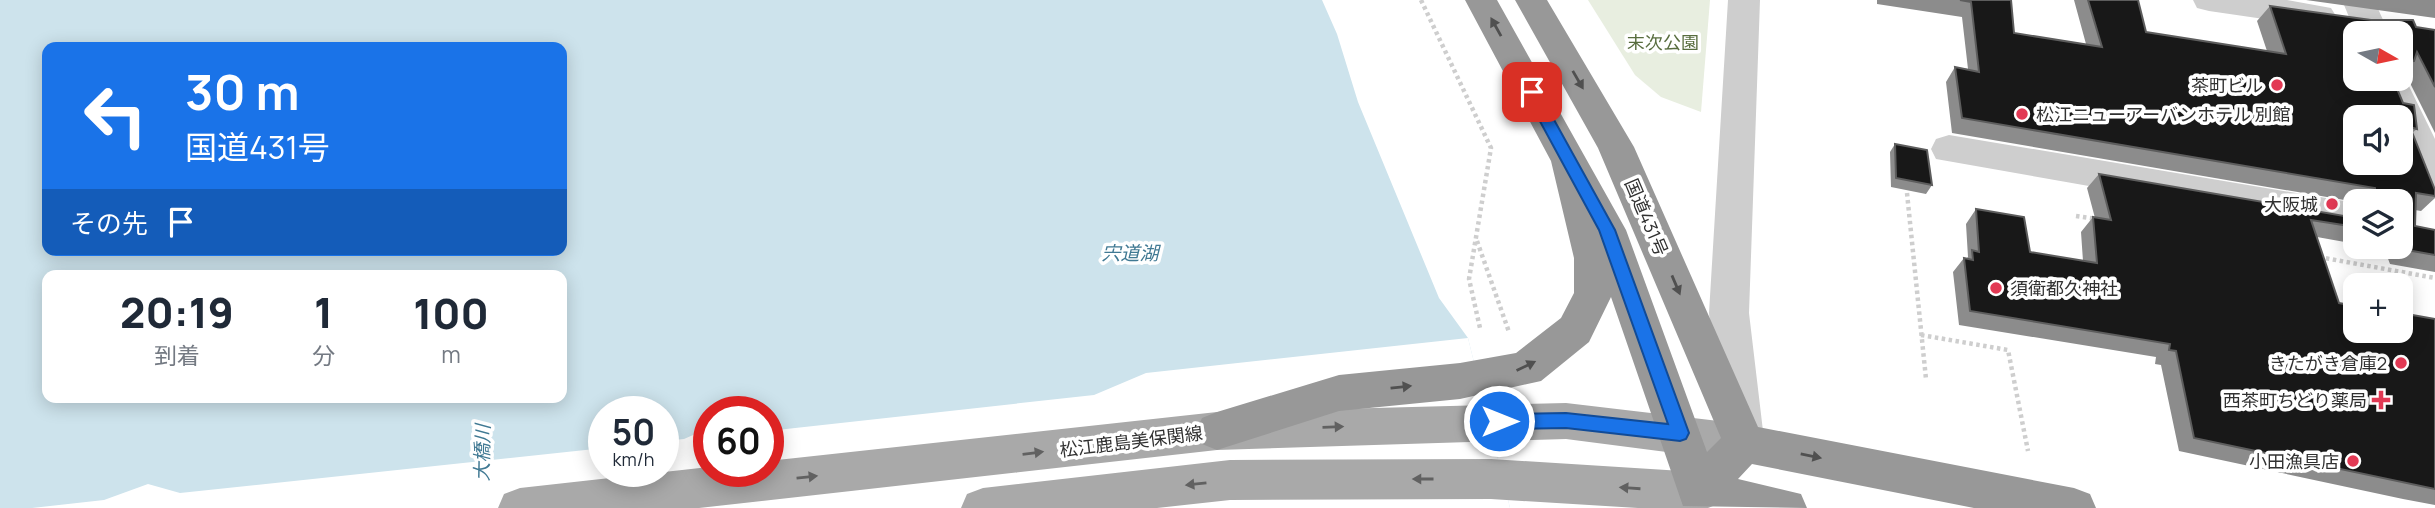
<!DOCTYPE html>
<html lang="ja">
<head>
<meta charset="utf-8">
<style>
	body { margin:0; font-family:Manrope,"Noto Sans JP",sans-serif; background:#f6f6f7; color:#1f2937; height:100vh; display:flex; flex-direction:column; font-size:26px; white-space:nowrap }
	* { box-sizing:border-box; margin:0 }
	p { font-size:23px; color:#747a83 }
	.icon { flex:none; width:38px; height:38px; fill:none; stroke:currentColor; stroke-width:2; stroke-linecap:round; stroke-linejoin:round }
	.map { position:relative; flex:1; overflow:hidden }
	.details { position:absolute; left:42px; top:270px; width:525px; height:133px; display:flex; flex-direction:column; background:#fff; border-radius:14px; box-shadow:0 4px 18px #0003 }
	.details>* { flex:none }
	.banner { position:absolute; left:42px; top:42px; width:525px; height:214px; border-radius:14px; box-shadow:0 4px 18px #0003; background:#1a73e8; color:#fff; overflow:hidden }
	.needle { width:46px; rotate:99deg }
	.tools { position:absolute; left:2343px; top:21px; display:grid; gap:14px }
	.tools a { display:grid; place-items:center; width:70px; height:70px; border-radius:14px; background:#fff; box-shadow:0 4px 18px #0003; font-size:35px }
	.speed { position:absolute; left:588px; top:396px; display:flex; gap:14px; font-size:35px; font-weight:700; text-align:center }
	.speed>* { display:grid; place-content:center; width:91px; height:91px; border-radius:50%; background:#fff; box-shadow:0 4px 18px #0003; line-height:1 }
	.speed small { font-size:18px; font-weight:400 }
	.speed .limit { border:10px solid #d22; background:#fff; color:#111 }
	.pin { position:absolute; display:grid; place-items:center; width:60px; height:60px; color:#fff; margin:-30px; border-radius:14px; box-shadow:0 4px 10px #0006 }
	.me { position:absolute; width:77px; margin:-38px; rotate:90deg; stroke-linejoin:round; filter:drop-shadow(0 0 5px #0008) }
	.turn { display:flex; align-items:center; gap:24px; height:147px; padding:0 28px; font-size:32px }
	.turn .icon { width:91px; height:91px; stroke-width:2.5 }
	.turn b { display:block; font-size:49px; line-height:60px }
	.then { display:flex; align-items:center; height:66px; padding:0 28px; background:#0003; gap:14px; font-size:26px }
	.eta { display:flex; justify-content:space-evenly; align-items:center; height:119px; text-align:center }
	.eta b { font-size:42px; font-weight:800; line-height:49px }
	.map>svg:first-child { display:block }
	.green { fill:#e8eee0 }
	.water { fill:#cde3ec; fill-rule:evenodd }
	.pier { fill:#fff }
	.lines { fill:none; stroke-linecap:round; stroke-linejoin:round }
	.path { stroke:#cecece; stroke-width:4.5; stroke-dasharray:3.5 3.5; stroke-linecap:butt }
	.minor { fill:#cecece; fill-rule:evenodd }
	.major { fill:#a9a9a9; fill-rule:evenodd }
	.highway { fill:#989898; fill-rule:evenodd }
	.wall { fill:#8c8c8c }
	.building { fill:#181818; stroke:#5d5d5d; stroke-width:2; fill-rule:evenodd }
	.oneway { fill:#505050 }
	.oneway2 { fill:#616161 }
	.route { fill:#1a73e8; stroke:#114b97; stroke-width:2 }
	.poi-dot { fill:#e23954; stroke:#fff; stroke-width:2.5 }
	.labels { text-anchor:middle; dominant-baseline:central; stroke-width:7; stroke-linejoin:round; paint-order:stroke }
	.park-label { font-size:18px; fill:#586d3f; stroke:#fff }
	.poi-label { font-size:18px; fill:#313131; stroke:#fff; text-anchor:end }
	.street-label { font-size:18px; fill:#313131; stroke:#fff }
	.water-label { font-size:19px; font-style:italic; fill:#407993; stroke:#fff }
</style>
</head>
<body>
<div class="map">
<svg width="2435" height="508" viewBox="0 0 2435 508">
	<rect width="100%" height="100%" fill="#fff"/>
	<path class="green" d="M1588,0H1710L1701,112L1661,97L1635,75Z"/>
	<path class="water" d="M0,0H1322L1337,34L1358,102L1439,298L1468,338L1510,508H0ZM47,47H562V250H47ZM47,275H562V397H47ZM604,411H663V471H604ZM709,411H768V471H709Z"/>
	<path class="pier" d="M1468,338L1510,508H32L104,500L148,484L180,493L604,448V471H663V441L684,439L709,428V471H768V431L1094,395L1146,373Z"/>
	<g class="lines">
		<path class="path" d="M1421,0L1491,148L1469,279L1480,328
			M1907,193L1926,379
			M2076,216L2096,219
			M1477,241L1509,332
			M2319,257L2435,278
			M1921,335L2008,350L2028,451"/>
		<path class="minor" d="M1728,0H1760L1749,313L1763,431L1757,444L1742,450L1727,444L1721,431L1709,313Z
			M2193,0H2287L2331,8L2336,16L2331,24L2319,27L2209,11L2197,8Z
			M2342,0H2374L2389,33L2356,34Z
			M2401,70L2435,139V194L2422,190C2409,166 2401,145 2401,117H2390L2374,79H2401Z
			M1949,135L2356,203V233L1936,159L1931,149L1936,139Z"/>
		<path class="major" d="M1566,403L1744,424L1759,430L1765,443L1759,456L1744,462L1566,439L1217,450L699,508H498L504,494L520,488L709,467V471H768V461L1217,412Z
			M1491,459L1698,472L1713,478L1720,492L1713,506L1708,508H1638L1491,499L1230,500L1157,508H961L967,494L983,488L1230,460Z"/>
		<path class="highway" d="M1465,0H1497L1626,230L1707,452L1721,438L1598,148L1515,0H1547L1634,147L1758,427L2074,488L2090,494L2096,508H1974L1752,464L1738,479L1801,494L1807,508L1683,506L1611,297L1589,342L1541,381L1460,399L1339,411L1217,450L1202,444L1196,431L1202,418L1217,412L1339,375L1460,363L1516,353L1561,318L1574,293V258L1551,161Z"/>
	</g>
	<path class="wall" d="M1877,0H2011L2014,33L2086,44L2074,0H2138L2146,32L2267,51L2257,21L2270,6L2435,30V133L2404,71L2401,74V33H2356L2403,103L2417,129L2412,133L2435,190V198L2421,211L2415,210V226L2435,230V272L2390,264L2384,248L2376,247H2401V201H2356V202L1952,133L1946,82L1955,67L1968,69L1962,17L1877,4Z
		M2306,0H2435V18Z
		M1895,144L1932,185L1926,194L1891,187L1890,152Z
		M2099,174L2356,218V244L2317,237L2339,303L2435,319V505L2403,499L2179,451L2161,365L2155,364L2156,357L1959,325L1953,272L1964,258L1966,259L1968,257L1966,224L1976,209L2030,252L2083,261L2081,232L2093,217L2095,218L2087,188Z"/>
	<path class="building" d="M1960,0H2011L2014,33L2102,47L2088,0H2138L2146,32L2286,54L2270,6L2371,20H2413L2416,27L2435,30V87L2417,52L2414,61L2401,62V33H2356V79H2393L2403,103L2414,105L2417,129L2410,127L2435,190V196L2416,193L2415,226L2435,230V255L2407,250L2401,235V201H2375V188L1962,118L1955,67L1979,72L1971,2ZM2356,117H2401V163H2356Z
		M1895,144L1927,150L1932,185L1896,178Z
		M2099,174L2356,218V227L2311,220L2339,303L2356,306V331H2401V313L2435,319V489L2194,438L2176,351L2169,350L2170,344L1970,311L1964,258L1973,260L1972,250L1979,252L1976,209L2024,217L2030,252L2097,263L2093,217L2111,220Z"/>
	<defs><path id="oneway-solid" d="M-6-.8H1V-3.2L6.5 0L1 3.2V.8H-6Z" transform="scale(1.75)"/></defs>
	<g class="oneway">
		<use href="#oneway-solid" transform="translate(1496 27) rotate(-119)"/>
		<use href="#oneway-solid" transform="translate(1578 80) rotate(60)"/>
		<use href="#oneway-solid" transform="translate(1676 285) rotate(67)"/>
		<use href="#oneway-solid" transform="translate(1526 366) rotate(-26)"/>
		<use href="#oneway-solid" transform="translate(1401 387) rotate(-6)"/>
		<use href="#oneway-solid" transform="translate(1811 456) rotate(11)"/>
	</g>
	<g class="oneway2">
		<use href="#oneway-solid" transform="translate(1333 427) rotate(-2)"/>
		<use href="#oneway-solid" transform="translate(1033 453) rotate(-7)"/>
		<use href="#oneway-solid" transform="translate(807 477) rotate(-6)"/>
		<use href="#oneway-solid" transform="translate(1423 479) rotate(180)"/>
		<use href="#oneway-solid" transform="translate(1196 484) rotate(174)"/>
		<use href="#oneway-solid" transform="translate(1630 488) rotate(-176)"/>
	</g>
	<path class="route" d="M1532,87L1537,89L1615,230L1689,433L1686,439L1680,441L1566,428L1499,429L1490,421L1499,414L1566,413L1668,424L1599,230L1524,92Z"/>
	<g class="poi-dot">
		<circle cx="2277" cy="85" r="7"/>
		<circle cx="2022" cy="114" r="7"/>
		<circle cx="2332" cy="204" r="7"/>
		<circle cx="1996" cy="288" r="7"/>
		<circle cx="2401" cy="363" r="7"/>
		<path d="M2377.5 389.5h7v7h7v7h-7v7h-7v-7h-7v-7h7z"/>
		<circle cx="2353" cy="461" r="7"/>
	</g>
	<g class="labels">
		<g class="park-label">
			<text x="1663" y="42">末次公園</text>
		</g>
		<g class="poi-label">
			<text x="2263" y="85">茶町ビル</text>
			<text x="2036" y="114" text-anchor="start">松江ニューアーバンホテル 別館</text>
			<text x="2318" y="204">大阪城</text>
			<text x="2010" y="288" text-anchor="start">須衛都久神社</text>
			<text x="2387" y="363">きたがき倉庫2</text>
			<text x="2367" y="400">西茶町ちどり薬局</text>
			<text x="2339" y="461">小田漁具店</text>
		</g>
		<g class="street-label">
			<text transform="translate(1647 217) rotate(67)">国道431号</text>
			<text transform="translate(1131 441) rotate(-7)">松江鹿島美保関線</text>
		</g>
		<g class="water-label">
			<text x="1130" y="253">宍道湖</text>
			<text transform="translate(482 453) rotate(-89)">大橋川</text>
		</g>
	</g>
</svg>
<div class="tools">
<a><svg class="needle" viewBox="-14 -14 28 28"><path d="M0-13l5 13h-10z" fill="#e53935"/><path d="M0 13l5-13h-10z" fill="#747a83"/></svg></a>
<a><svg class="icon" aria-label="sound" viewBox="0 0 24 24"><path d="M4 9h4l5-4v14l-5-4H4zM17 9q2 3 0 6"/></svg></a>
<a><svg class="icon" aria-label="layers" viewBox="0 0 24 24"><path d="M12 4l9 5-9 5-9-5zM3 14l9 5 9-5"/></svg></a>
<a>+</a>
</div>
<div class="speed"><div>50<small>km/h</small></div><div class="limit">60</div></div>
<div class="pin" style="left:1532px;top:92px;background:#d93025"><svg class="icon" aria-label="arrive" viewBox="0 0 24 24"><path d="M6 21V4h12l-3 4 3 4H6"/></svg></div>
<svg class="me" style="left:1499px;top:421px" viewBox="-20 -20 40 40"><circle r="17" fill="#1a73e8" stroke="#fff" stroke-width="3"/><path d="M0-11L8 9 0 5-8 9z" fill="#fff"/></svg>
<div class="banner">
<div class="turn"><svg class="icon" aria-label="left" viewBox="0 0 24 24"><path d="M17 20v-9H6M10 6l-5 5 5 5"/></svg><div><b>30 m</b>国道431号</div></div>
<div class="then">その先<svg class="icon" aria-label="arrive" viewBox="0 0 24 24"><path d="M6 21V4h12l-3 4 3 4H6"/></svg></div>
</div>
<section class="details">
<div class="eta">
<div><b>20:19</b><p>到着</p></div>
<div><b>1</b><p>分</p></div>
<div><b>100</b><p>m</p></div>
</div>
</section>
</div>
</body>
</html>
